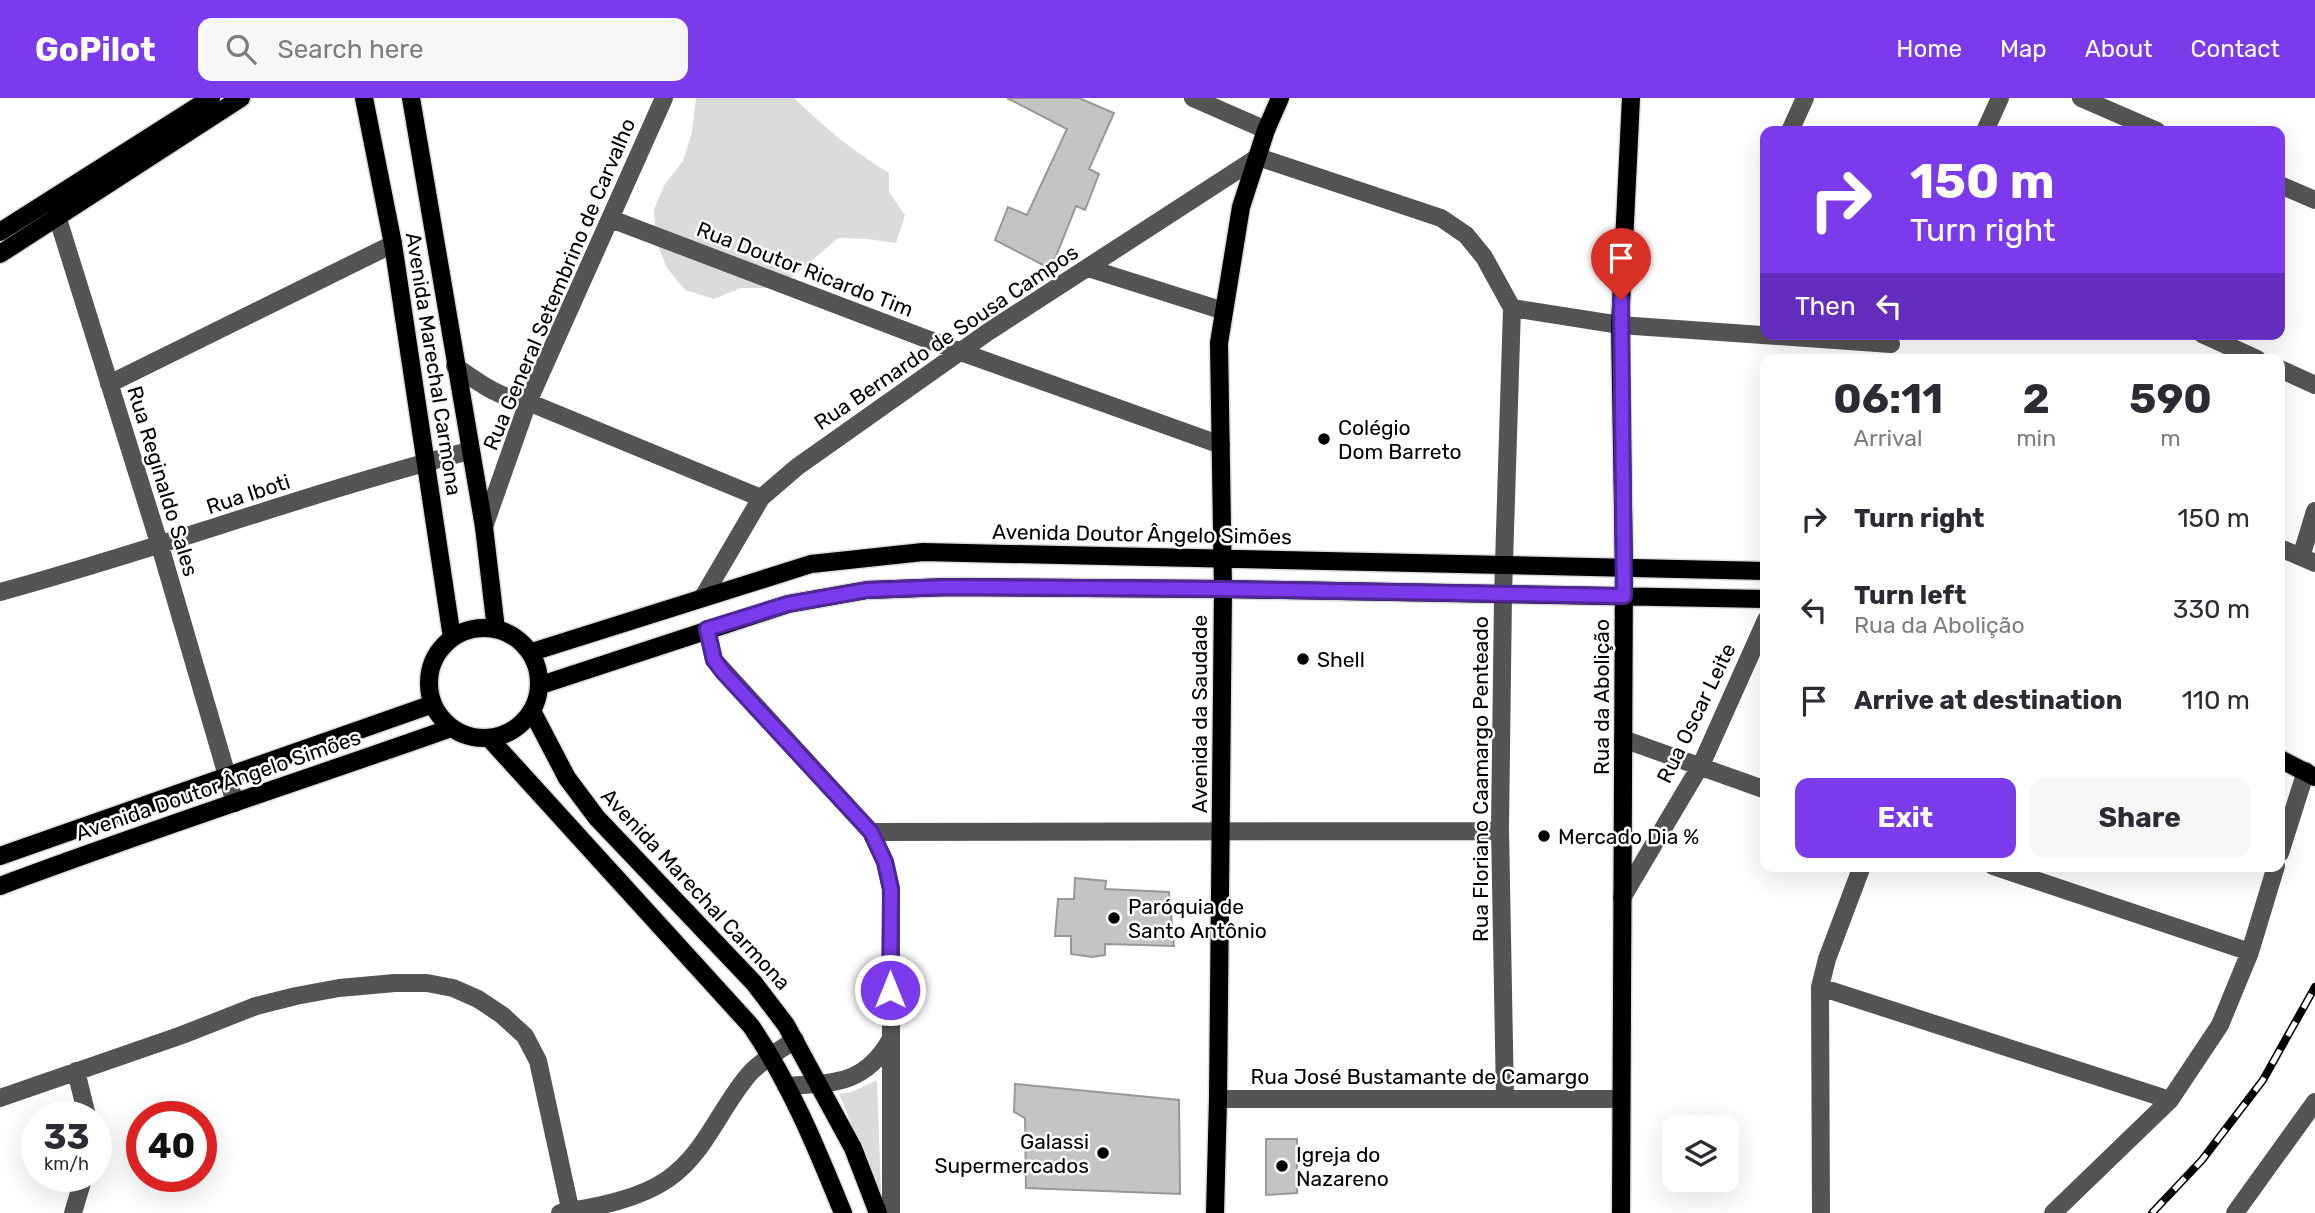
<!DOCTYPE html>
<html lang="en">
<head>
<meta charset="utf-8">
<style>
	body { margin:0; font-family:Rubik,sans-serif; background:#f7f7f7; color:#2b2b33; height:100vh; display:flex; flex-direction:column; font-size:26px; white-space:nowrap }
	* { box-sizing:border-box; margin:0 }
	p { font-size:23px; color:#7c7c81 }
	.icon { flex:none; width:38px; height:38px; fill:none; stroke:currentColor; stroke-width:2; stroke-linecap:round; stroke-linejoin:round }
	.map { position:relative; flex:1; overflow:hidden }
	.side { position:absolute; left:1760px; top:256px; width:525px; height:518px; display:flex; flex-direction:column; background:#fff; border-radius:14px; box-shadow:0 7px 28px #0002 }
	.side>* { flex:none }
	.guide { position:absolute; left:1760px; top:28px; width:525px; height:214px; border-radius:14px; box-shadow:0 7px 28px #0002; background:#7c3aed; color:#fff; overflow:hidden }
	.controls { position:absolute; left:1662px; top:1017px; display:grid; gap:14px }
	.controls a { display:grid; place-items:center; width:77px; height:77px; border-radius:14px; background:#fff; box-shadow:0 7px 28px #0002; font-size:35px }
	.speed { position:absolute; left:21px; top:1003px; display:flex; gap:14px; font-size:35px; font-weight:700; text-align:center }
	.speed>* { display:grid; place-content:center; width:91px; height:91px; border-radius:50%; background:#fff; box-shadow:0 7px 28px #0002; line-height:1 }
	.speed small { font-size:18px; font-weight:400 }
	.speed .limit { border:10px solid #d22; background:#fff; color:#111 }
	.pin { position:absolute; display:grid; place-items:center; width:60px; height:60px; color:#fff; margin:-72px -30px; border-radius:50% 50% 50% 0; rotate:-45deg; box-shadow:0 0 7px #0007 }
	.pin .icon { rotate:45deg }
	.me { position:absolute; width:77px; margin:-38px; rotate:0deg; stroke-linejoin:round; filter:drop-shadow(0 0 5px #0008) }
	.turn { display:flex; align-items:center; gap:24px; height:147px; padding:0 35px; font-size:32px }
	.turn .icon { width:91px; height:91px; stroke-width:2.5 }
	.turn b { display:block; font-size:49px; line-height:60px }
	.then { display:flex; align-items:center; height:66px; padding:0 35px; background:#0003; gap:14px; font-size:26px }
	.eta { display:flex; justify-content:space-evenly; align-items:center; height:119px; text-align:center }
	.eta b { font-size:42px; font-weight:700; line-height:49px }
	.action { display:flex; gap:14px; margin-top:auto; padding:14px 35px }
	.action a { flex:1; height:80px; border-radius:14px; background:#7c3aed; color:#fff; font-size:28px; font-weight:700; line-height:80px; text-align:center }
	.action a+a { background:#f7f7f7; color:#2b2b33 }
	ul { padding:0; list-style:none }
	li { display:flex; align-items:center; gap:21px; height:91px; padding:0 35px }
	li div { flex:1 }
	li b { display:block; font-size:26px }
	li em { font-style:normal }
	header { display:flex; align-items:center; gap:42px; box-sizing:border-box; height:98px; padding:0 35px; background:#7c3aed; color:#fff }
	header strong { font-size:33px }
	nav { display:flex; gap:38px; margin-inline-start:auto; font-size:24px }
	.search { width:490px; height:63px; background:#f7f7f7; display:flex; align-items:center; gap:18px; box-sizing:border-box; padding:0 24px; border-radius:14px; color:#7c7c81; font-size:26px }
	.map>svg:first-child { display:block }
	.green { fill:#dbdbdb }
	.building { fill:#c4c4c4; stroke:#989898; stroke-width:2 }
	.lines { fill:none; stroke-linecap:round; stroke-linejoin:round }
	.major-casing { stroke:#dbdbdb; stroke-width:21 }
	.minor { stroke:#545454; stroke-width:18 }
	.major { stroke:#000; stroke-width:18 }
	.rail-casing { stroke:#000; stroke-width:8 }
	.rail { stroke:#fff; stroke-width:5; stroke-dasharray:16; stroke-linecap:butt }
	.route-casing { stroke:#51269a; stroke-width:18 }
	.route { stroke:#7c3aed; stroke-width:12 }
	.poi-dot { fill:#000; stroke:#fff; stroke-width:2.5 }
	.labels { text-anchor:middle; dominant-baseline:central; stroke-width:5; stroke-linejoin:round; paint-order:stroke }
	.street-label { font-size:21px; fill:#000; stroke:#fff }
	.poi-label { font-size:21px; fill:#000; stroke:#fff; text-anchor:start }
</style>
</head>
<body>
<header>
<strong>GoPilot</strong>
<div class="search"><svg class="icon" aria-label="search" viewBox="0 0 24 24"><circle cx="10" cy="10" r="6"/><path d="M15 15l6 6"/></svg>Search here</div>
<nav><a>Home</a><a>Map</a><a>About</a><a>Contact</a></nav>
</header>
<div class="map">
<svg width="2315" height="1115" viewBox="0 0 2315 1115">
	<rect width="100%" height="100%" fill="#fff"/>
	<path class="green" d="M696,0H794C823,28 854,54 889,75V94L905,117L896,145L867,141L838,140L795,177L770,190H741L714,201L685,192L667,170L656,143L654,111L665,86L683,63L692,34Z
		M877,982L881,1095L839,996L852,994Z"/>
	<path class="building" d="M1007,0H1079L1114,15L1089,71L1099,76L1085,112L1076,108L1051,171L995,142L1008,109L1027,117L1067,31Z
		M1075,780L1106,783L1105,791L1169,794L1174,848L1105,846V857L1092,859L1071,856V838H1055L1058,801H1074Z
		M1015,986L1179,1002L1180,1096L1026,1090L1025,1020L1014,1014Z
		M1266,1041H1297V1095L1266,1097Z"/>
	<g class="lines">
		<defs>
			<path id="major" d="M364,0L393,146L452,540
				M411,0L484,429L496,531
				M0,134L211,0
				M0,156L241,0
				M429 585a55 55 0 1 1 110 0a55 55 0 1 1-110 0Z
				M532,554L811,466L923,454L1766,473
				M541,587L788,506L867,492L949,489L1223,491L1766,501
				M532,613L567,680L597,720L754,885L786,927L853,1050L878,1115
				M489,640L751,928C790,985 817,1051 843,1115
				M2280,661L2315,679
				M0,758L433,606
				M0,788C149,732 301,683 451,630
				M1215,1115L1218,1001L1223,491L1219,245L1241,109L1266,32L1280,0
				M1621,1115L1624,470L1620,227L1631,0"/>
		</defs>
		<use href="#major" class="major-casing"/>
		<path class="minor" d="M1193,0L1266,32
			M2081,0L2157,33
			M1790,33L1805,0
			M1985,33L2000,0
			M2280,87L2315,102
			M53,105L160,448L235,705
			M611,121L961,254L1221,347
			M1088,170L1224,213
			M1512,210L1620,227L1891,246
			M2202,236L2257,261
			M455,268C478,284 500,301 528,304L761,400
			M2280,271L2315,287
			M109,286L393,146
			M484,429L528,304L664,0
			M2280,450L2315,465
			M2301,459L2315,413
			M0,494C158,451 311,394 469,353
			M703,499L761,400L797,369L988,234L1258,59L1441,120L1466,137L1484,159L1512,210L1503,497L1500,730L1505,1001
			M707,531L714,562L871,734L885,764L891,791V1115
			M1623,641L1766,692
			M871,734L1500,733
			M2280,755L2306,673
			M1993,768L2250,854
			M1622,800L1702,665L1766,522
			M1820,889L2170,1002
			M76,973L87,1018
			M786,988C832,985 865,987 890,942
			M0,1000L182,937L256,908L296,898L339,890L395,885H427L453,890L478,901L502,917L525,938L538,963L571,1115
			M1218,1001H1621
			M73,1115L84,1078
			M560,1115C595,1109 638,1102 668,1081C706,1055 721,1007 751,974C764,961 780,952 795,942
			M1821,1115L1820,889L1827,861L1862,768
			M2053,1115L2170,1002L2220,927L2250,854L2276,768
			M2235,1115L2315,1004"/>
		<use href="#major" class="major"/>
		<defs>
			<path id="rail" d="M2152,1115L2202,1062L2263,982L2315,889"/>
		</defs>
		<use href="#rail" class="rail-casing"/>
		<use href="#rail" class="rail"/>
	</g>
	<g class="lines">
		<defs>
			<path id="route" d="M890,892L891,791L885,764L871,734L724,575L714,562L707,531L788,506L867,492L948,489L1223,491L1624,498L1621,202"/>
		</defs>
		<use href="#route" class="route-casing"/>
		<use href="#route" class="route"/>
	</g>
	<g class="poi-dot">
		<circle cx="1324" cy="341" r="7"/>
		<circle cx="1303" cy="561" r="7"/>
		<circle cx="1544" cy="738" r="7"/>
		<circle cx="1114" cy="820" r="7"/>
		<circle cx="1103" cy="1055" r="7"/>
		<circle cx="1282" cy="1068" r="7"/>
	</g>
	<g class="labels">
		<g class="street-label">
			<text transform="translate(805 171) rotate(21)">Rua Doutor Ricardo Tim</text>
			<text transform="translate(559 186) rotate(-67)">Rua General Setembrino de Carvalho</text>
			<text transform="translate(946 239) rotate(-34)">Rua Bernardo de Sousa Campos</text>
			<text transform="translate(434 266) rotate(81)">Avenida Marechal Carmona</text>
			<text transform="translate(163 383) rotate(73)">Rua Reginaldo Sales</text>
			<text transform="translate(248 396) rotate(-18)">Rua Iboti</text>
			<text transform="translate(1142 436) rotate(1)">Avenida Doutor Ângelo Simões</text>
			<text transform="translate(1601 599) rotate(-90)">Rua da Abolição</text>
			<text transform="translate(1696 615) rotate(-64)">Rua Oscar Leite</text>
			<text transform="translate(1199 616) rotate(-90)">Avenida da Saudade</text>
			<text transform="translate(1480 681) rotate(-90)">Rua Floriano Caamargo Penteado</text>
			<text transform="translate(218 687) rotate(-19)">Avenida Doutor Ângelo Simões</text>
			<text transform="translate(696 791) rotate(47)">Avenida Marechal Carmona</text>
			<text x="1420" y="978">Rua José Bustamante de Camargo</text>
		</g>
		<g class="poi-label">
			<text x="1338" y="329">Colégio<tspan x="1338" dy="24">Dom Barreto</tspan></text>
			<text x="1317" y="561">Shell</text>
			<text x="1558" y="738">Mercado Dia %</text>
			<text x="1128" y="808">Paróquia de<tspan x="1128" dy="24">Santo Antônio</tspan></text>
			<text x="1089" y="1043" text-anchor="end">Galassi<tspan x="1089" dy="24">Supermercados</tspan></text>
			<text x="1296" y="1056">Igreja do<tspan x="1296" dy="24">Nazareno</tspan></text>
		</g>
	</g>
</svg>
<div class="controls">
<a><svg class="icon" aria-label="layers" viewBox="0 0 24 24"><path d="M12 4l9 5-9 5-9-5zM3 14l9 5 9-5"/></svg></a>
</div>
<div class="speed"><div>33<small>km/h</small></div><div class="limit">40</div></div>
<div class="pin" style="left:1621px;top:202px;background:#d93025"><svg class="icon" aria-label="arrive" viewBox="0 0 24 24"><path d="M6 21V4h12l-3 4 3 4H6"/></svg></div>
<svg class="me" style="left:890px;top:892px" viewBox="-20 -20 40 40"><circle r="17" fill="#7c3aed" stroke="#fff" stroke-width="3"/><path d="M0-11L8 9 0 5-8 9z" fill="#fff"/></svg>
<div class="guide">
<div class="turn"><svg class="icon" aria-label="right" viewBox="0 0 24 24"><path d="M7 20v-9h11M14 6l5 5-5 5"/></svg><div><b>150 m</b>Turn right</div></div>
<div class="then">Then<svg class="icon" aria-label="left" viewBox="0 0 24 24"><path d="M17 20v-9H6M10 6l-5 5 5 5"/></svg></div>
</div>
<section class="side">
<div class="eta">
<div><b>06:11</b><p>Arrival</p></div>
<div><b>2</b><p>min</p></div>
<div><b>590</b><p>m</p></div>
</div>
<ul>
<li><svg class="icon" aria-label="right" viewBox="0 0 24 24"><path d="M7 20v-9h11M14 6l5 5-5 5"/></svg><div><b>Turn right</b></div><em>150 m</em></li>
<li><svg class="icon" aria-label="left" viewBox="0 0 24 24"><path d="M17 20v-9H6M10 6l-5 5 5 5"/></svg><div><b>Turn left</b><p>Rua da Abolição</p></div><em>330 m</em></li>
<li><svg class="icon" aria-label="arrive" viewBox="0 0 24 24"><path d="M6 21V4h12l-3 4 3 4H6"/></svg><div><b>Arrive at destination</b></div><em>110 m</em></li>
</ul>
<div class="action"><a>Exit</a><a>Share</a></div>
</section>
</div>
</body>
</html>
